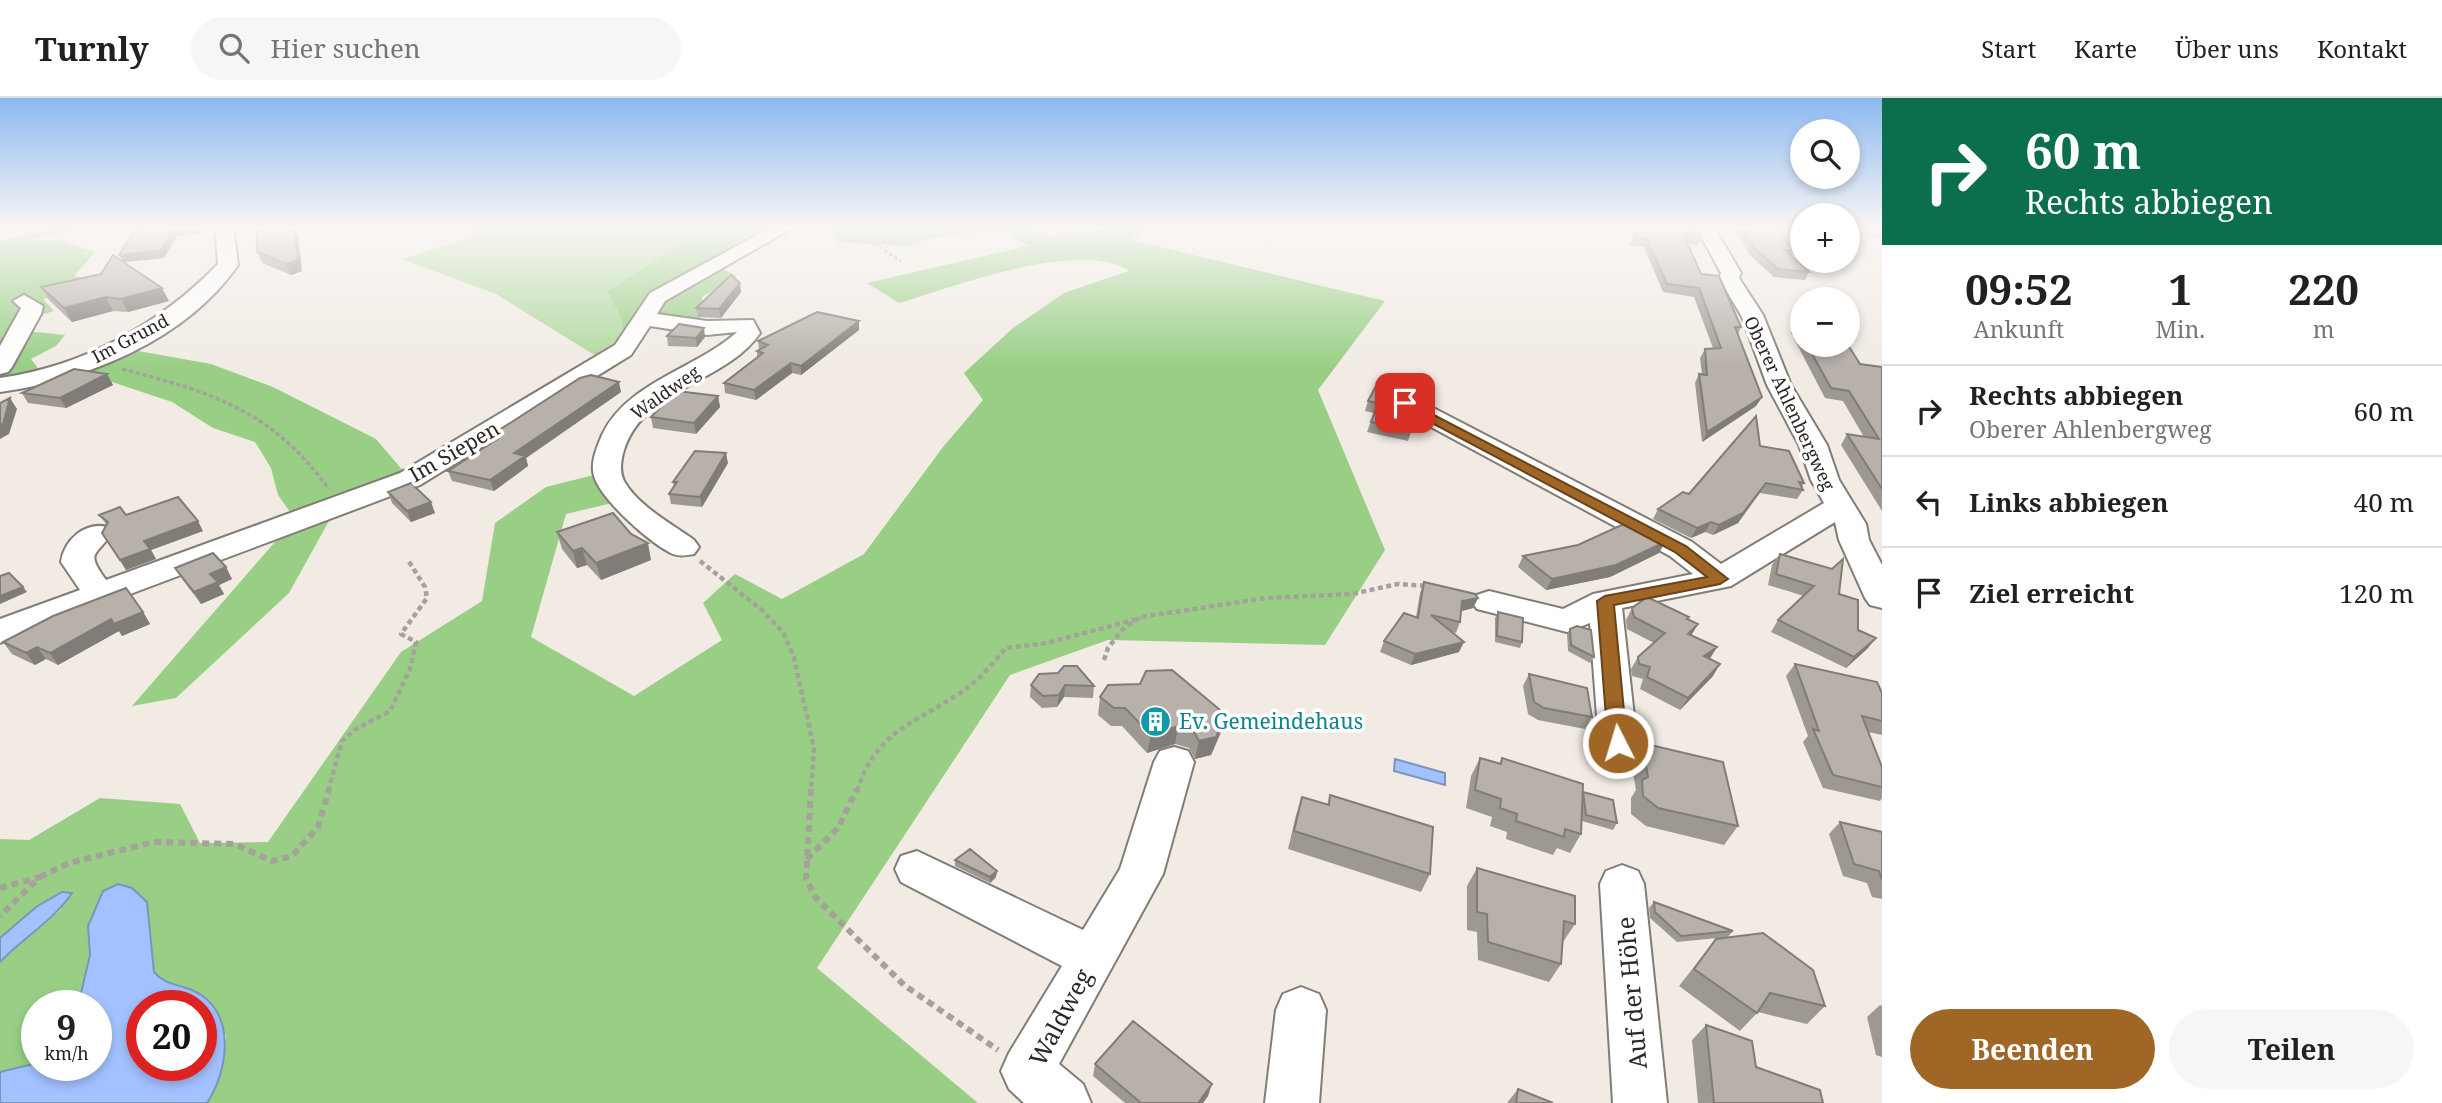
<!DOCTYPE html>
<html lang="de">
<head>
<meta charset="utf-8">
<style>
	body { margin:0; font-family:"Noto Serif",serif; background:#f6f6f6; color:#202124; height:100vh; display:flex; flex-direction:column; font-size:26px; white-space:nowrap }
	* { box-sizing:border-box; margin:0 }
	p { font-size:23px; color:#757577 }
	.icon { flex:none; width:38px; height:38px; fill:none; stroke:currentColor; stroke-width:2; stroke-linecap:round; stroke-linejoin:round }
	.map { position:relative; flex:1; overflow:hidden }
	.drawer { display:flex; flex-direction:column; background:#fff; width:560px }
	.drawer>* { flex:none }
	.top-card { background:#0b6e4f; color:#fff; overflow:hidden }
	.buttons { position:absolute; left:1790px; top:21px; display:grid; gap:14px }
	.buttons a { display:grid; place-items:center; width:70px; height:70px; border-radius:50%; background:#fff; box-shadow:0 4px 10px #0003; font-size:35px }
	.speed { position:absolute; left:21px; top:892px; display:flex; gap:14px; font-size:35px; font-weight:700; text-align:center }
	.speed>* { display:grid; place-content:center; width:91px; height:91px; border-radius:50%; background:#fff; box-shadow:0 4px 10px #0003; line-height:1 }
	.speed small { font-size:18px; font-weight:400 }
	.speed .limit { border:10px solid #d22; background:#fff; color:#111 }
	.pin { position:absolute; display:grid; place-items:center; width:60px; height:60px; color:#fff; margin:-30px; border-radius:14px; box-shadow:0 4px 10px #0006 }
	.me { position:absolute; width:77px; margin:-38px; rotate:355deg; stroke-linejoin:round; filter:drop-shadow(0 0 5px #0008) }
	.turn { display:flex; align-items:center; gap:24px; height:147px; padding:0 28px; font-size:32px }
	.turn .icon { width:91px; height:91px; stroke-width:2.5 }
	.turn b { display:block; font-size:49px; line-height:60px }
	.eta { display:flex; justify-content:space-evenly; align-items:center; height:119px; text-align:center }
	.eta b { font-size:42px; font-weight:700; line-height:49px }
	.action { display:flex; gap:14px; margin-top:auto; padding:14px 28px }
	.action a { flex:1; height:80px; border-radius:42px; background:#a06626; color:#fff; font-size:28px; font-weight:700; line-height:80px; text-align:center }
	.action a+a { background:#f6f6f6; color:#202124 }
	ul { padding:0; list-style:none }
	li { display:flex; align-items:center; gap:21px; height:91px; padding:0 28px; border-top:2px solid #e0e0e0 }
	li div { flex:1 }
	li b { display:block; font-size:26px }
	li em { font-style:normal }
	header { display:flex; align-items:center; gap:42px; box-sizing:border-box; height:98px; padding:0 35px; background:#fff; border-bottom:2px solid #e0e0e0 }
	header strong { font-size:33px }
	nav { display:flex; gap:38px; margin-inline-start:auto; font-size:24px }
	.search { width:490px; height:63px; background:#f6f6f6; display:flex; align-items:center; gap:18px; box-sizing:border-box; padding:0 24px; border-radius:38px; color:#757577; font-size:26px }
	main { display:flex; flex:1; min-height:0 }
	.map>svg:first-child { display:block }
	.green { fill:#aed99f }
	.forest { fill:#98cf85 }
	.water { fill:#a2c1fe; stroke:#7e93bd; stroke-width:2; fill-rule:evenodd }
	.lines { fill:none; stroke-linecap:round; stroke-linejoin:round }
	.minor-casing { stroke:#817d76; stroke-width:4 }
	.path-far3 { stroke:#a5a19b; stroke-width:2.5; stroke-dasharray:3.5 2.5; stroke-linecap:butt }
	.path-far2 { stroke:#a5a19b; stroke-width:3.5; stroke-dasharray:4.5 2.5; stroke-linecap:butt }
	.path-far1 { stroke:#a5a19b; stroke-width:4.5; stroke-dasharray:5 3.5; stroke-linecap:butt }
	.path { stroke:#a5a19b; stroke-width:6; stroke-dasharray:7 5; stroke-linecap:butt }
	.minor { fill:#fff; fill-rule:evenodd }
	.wall { fill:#9d9892 }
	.shaded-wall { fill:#807c77 }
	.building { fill:#b7b1aa; stroke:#807c77; stroke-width:2 }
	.route { fill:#a06626; stroke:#684219; stroke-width:2 }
	.labels { text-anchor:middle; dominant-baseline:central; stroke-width:7; stroke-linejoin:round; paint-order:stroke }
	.far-street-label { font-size:18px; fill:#2a2825; stroke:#fff }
	.street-label { font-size:21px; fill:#2a2825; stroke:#fff }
	.culture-label { font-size:21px; fill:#0d838f; stroke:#fff; text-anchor:start }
	.near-street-label { font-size:24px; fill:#2a2825; stroke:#fff }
</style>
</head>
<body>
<header>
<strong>Turnly</strong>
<div class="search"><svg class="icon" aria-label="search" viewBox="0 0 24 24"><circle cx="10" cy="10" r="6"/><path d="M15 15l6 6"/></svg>Hier suchen</div>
<nav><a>Start</a><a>Karte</a><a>Über uns</a><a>Kontakt</a></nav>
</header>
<main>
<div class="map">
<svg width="1882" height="1005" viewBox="0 0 1882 1005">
	<rect width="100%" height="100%" fill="#f1ebe4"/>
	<path class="green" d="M472,129H687L692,139L607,193L622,222L623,252L604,263L496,196L402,161L475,138L468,130Z"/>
	<path class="forest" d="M60,129H92L22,143L59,142L95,154L74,178L113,186L43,201L54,213L21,223L16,232L65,237L56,248L31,261L44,278L0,287V143Z
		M687,129H785L716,168L737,178L702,199L700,219L707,230L643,220L623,252L622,222L607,193L692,139Z
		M832,129H1024L1048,138L1118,129H1151L1131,142L1385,203L1318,292L1385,452L1325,547L1108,542L1010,577L817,870L978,1005H207C220,986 224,960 226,937L191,892L174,888L153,874L147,804L88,828L91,857L78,908H37V965L20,971L0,974V864L25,838L62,811L0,840V741L29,742L100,700L180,706L200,745L268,744L401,554L482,503L495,425L546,389L606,374L625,402L566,416L531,539L634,598L722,542L703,505L735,476L782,501L864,456L943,349L983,302L964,275L1013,230L1064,195L1129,173C1081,140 952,189 899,205L867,185L1028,148L1002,133L942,138L906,148L837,144Z
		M133,252L211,266L273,289L376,341L410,381L339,405L289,495L176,600L132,608L295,421L278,397L271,370L255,344L213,330L172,304L70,270Z"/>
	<path class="water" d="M1395,661L1445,675V687L1394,673Z
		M118,786L132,790L147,804L154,874C165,887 177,886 192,892C236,911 230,970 207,1005H0V974L37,965V968H96V908H78L90,857L88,828L103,793ZM142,908H201V968H142Z
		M62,794L72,795C54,822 23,840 0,864V840L36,809Z"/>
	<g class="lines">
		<defs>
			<path id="minor" d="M215,129H233L238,167C186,242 87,282 0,294V280C84,268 159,227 218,166Z
				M772,129H794L665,203L657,216L707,223L753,222L760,235C725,286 645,288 624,352C621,362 619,373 624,383C638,408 672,426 694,442L699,449L694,456C687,457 681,459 673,456C651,446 601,402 594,378C590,365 597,349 602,337C627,284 696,271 737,234L707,237L650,228L631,257L420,387L0,545V521L80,492L61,464C64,442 85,423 108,429L112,435C96,459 85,453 106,482L400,375L615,247L650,195Z
				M1696,129H1714L1741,175L1739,180L1763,217L1791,287L1827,347L1839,382L1866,426L1869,442L1882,467V510L1870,507L1865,500L1839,442L1835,424L1731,488L1622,510L1637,645L1632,655L1618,659L1604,655L1599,645L1590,525L1567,534L1477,511L1472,504L1477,497L1489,493L1563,511L1593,496L1693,476L1670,458L1396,310L1392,305L1396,300H1414L1692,444L1721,466L1824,405L1811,382L1799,347L1767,287L1742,219L1719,180L1721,175Z
				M24,197L43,208L41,216L12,269L8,274L0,276V248L21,210L13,203Z
				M1174,649L1188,653L1194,664L1163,776L1059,966L1083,986L1091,1005H1024L1009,991L1001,973L1009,955L1062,868L901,784L895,771L901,758L917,753L1083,832L1120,771L1154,664L1160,653Z
				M1622,767L1638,773L1644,786L1667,1005H1613L1600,786L1606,773Z
				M1301,889L1319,896L1326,912L1319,1005H1265L1276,912L1283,896Z"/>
		</defs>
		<use href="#minor" class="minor-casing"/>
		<path class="path-far3" d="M839,129L843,143C888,147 930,141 974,129
			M1778,129L1802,131
			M1848,136L1882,139
			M874,146L901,163"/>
		<path class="path-far2" d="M122,271C214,295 271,312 329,391"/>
		<path class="path-far1" d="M700,463L762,512L783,534L794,560L814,650L811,693
			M1104,562L1108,550L1123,531L1141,519L1266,500L1352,496L1398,486L1428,488
			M328,693L342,643L356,631L390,613L410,571L416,544L401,536L427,500L425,489L408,462
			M857,693C878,625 928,623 977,582C987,573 997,560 1006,550L1047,545L1141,520"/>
		<path class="path" d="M811,691L806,781L816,800L904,887L998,952
			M807,761L838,730L857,691
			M40,779L69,765L154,744L234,746L272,763L292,758L318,729L329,691
			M0,790L40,779L0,818"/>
		<use href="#minor" class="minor"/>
	</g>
	<path class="wall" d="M134,129H203L199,135L177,138L164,160L124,164L169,203L128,214L113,213L72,224L49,202L41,189L101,176L123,163L135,132Z
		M257,129L302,173L291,177L262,165L257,154Z
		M1638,129L1702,139L1698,147L1688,146L1701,176L1741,229L1738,236L1762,299L1756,308L1702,344L1695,285L1699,276H1702L1700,260L1705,251L1713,250L1694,199L1663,194L1644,149L1630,147Z
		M1734,129H1776L1794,153L1791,158L1809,174L1805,182L1774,179L1750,157Z
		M741,194L721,220L698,219L696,210Z
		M1801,215H1802V247H1848L1860,266L1882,269V413L1841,347L1847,336L1864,339L1843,303L1825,300L1791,235L1796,226H1797L1796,224Z
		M859,232L801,277L792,275L756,302L725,295L724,285L757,260V253L759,252L758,243Z
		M667,238L705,239L697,249L668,248Z
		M107,276L113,287L66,310L28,305L22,295Z
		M1398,288L1395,298L1392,301L1391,306L1418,313L1408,343L1367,334L1374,315L1365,313L1368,303Z
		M621,294L526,360L528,368L494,393L452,383L448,373L495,343L493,336Z
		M718,298L720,309L696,336L653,330L651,319Z
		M1760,348L1804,385L1802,389L1803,392L1797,401L1760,395L1738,425L1713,437L1705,434L1691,440L1653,421L1658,411L1689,396Z
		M728,365L702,409L671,406L669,396L674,389L673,384Z
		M388,394L435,415L411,424L392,405Z
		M99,417H126L203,433L151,452L156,461L126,472L102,435L107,427Z
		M557,434L651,462L601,482L587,467L577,470L562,451Z
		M1665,444L1659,455L1610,479L1546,492L1518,469L1523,458Z
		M1780,456L1839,496L1858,532L1876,540L1867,551L1846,570L1771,534L1778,522L1804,498L1768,487L1772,467Z
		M226,469L232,481L219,487L224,496L201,506L182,481L175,470Z
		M1424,484L1478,500L1473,510L1461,513L1460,524L1456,535L1452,534L1459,554L1411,567L1380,554L1384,543L1416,519L1420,495Z
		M1632,510L1688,521L1692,537L1717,549L1710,561L1713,578L1680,612L1640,591L1643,581L1632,578L1631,571L1638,559L1654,545L1627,531L1626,522Z
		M143,514L150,526L122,538L119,533L58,567L46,561L35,567L12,556L3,544Z
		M1498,514L1522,544L1520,550L1495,544V520Z
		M1570,531L1594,559L1590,565L1568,553L1567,536Z
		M1795,566L1882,595V637L1868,634L1882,669V700L1880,703L1823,690L1803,644L1808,638L1786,578Z
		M1529,576L1592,619L1585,631L1538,622L1528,616L1523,588Z
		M1031,587L1094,588L1093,600L1064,599L1057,609L1042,610L1030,599Z
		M1100,599L1225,616L1221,634L1211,657L1195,661L1189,650L1175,646L1147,655L1122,628H1111L1098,617Z
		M1642,645L1738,728L1724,747L1646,728L1631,716V700L1636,692L1631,663Z
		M1480,660L1499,666L1502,660L1583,694L1617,725L1613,732L1582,723L1581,736L1570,755L1557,750L1553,757L1506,741L1507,734L1490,728L1492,719L1466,710L1471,678Z
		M1330,697L1430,776L1421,794L1288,751L1296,717L1302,699L1327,707Z
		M1840,724L1882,734V801L1872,799L1867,785L1843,778L1829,736Z
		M955,762L996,779L990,785L955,768Z
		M1477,770L1575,826L1563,844L1561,866L1549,884L1478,862L1477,834L1467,832V788Z
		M1654,804L1733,833L1728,839L1677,844L1650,820L1649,810Z
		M1716,841L1825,908L1807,926L1758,914L1740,933L1679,888Z
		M1880,907L1882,908V959L1876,957L1867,919Z
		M1706,927L1756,969L1823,1005H1698L1692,942Z
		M1095,966L1208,998L1203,1005H1125L1093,978Z
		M1518,991L1553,1005H1507Z"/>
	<path class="shaded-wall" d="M188,129H203L199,135L177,138L164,160L123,164L119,157L173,130Z
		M294,129H297L302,173L291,177L286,166Z
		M740,185L741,194L721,220L719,211Z
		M162,190L169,203L128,214L121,201Z
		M106,199L113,213L72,224L64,210Z
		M859,223V232L801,277V268Z
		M704,230L705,239L697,249L696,240Z
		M791,265L792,275L756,302L754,292Z
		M107,276L113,287L66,310L60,300Z
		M619,284L621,294L526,360L528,368L494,393L490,382L514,355Z
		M1398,288L1395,298L1390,303L1393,293Z
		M718,298L720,309L696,336L694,325Z
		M1762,299L1756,308L1702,344L1707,334Z
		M10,300L17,311L9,336L0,341V327Z
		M726,355L728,365L702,409L700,399Z
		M1766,385L1738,425L1713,437L1719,427Z
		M431,404L435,415L411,424L407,413Z
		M198,423L203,433L151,452L156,461L126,472L120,462L144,443Z
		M1711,424L1705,434L1691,440L1697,430Z
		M1665,444L1659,455L1610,479L1546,492L1552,481Z
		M648,445L651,462L601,482L596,465Z
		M582,450L587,467L577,470L573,453Z
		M226,469L232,481L219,487L224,496L201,506L194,494L210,476Z
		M23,489L27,494L0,506V498Z
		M1478,500L1473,510L1458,514L1462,503Z
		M143,514L150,526L122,538L119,533L58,567L50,555L111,521Z
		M1698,526L1691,538L1688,536Z
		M1876,540L1867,551L1846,570L1854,559Z
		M1464,544L1459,554L1411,567L1415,556Z
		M37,549L46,561L35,567L26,555Z
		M1717,549L1709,561L1704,558Z
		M1720,566L1713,578L1680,612L1688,600Z
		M1065,587L1064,599L1057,609L1059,597Z
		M1225,616L1221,634L1211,657L1195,661L1199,643Z
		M1178,628L1175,646L1147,655L1151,637Z
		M997,773L996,779L990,785V779Z
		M1212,986L1208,998L1203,1005H1198Z"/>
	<path class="building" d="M137,129H188L173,130L161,152L119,157Z
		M257,129H294L298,162L286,166L257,154Z
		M1638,129H1695L1702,139L1684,137L1701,176L1719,178L1741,229H1735L1762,299L1707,334L1699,276L1707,277L1705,251L1721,250L1699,190L1667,186L1647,141L1633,139Z
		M1742,129H1776L1794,153L1785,152L1809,174L1778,171L1754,150Z
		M113,157L162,190L121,201L106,199L64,210L41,189L101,176Z
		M731,177L740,185L719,211L696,210Z
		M817,214L859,223L801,268L791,265L754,292L724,285L763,255L757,253L768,247L758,243Z
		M679,226L704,230L696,240L667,238Z
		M1796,226L1802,227V238Z
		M1807,247H1848L1860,266L1882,269V391L1847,336L1879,341L1849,293L1831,290Z
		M74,271L107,276L60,300L22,295Z
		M591,277L619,284L514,355L525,358L490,382L448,373L502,338L493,336L580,280Z
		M1378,284L1398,288L1393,293L1391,306L1418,313L1412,333L1371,324L1378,305L1368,303Z
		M677,293L718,298L694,325L651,319Z
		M10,300L3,326L0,327V305Z
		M1756,318L1760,348L1789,353L1804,385L1799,384L1803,392L1766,385L1743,415L1719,427L1711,424L1697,430L1658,411L1683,394L1689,396Z
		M695,353L726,355L700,399L669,396L677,384H673Z
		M411,385L431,404L407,413L388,394Z
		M178,399L198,423L144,443L150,451L120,462L102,435L108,424L99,417L120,409L126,417Z
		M613,415L631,436L648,445L596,465L582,450L573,453L557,434Z
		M1628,424L1665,444L1616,467L1552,481L1523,458L1578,447Z
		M213,455L226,469L210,476L218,484L194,494L175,470Z
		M1780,456L1832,471L1843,461L1839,496L1858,502V532L1876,540L1854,559L1778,522L1814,488L1776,476Z
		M9,475L23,489L0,498V478Z
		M1424,484L1475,496L1478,500L1462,503L1460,524L1431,517L1464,544L1415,556L1384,543L1404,515L1418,520Z
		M126,490L143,514L114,526L111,521L50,555L37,549L26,555L3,544L53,518Z
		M1647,499L1689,519L1687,521L1698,526L1688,536L1717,549L1704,558L1720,566L1688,600L1647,579L1650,569L1639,566L1638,559L1665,535L1634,519L1632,510Z
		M1498,514L1523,520L1522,544L1497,538Z
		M1577,528L1591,532L1594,559L1571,547L1570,531Z
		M1795,566L1877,584L1882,595V623L1862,618L1882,669V689L1833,677L1813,631L1819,633Z
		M1064,568H1077L1094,588L1065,587L1059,597L1043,598L1031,587L1039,576L1058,575Z
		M1172,572L1225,616L1216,639L1199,643L1193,632L1178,628L1151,637L1125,610H1114L1100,599L1108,587L1140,586L1146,573Z
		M1529,576L1587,590L1592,619L1544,610L1534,604Z
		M1642,645L1723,664L1738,728L1658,710L1643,698L1642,682L1648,679Z
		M1480,660L1501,666L1502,660L1583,686L1581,736L1565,731L1564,739L1516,723L1517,716L1500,710L1501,701L1475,692Z
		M1583,694L1613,702L1617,725L1586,717Z
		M1330,697L1433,729L1430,776L1294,733L1302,699L1329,707Z
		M1840,724L1882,734V782L1879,773L1854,766Z
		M970,751L997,773L990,779L955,762Z
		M1477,770L1575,798V826L1564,823L1561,866L1488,844L1487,816L1477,814Z
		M1654,804L1733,833L1681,838L1655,814Z
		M1763,835L1813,872L1825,908L1770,895L1757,915L1694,871L1716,841Z
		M1133,923L1212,986L1198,1005H1141L1095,966Z
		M1706,927L1752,943L1756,969L1820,992L1823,1005H1714Z
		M1518,991L1553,1005H1516Z"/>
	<linearGradient id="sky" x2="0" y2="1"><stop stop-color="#8cb9f1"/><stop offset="0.48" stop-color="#f9f6f3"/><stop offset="1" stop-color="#f9f6f3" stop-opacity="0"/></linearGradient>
	<rect width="1882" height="269" fill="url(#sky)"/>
	<path class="route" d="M1405,302L1686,448L1728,481L1720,486L1614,507L1627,645L1624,649L1618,651L1608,645L1597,503L1605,498L1707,479L1675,454L1400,308L1399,305Z"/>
	<defs>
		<symbol id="building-disc" viewBox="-11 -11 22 22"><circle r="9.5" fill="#0f9aa8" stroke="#fff"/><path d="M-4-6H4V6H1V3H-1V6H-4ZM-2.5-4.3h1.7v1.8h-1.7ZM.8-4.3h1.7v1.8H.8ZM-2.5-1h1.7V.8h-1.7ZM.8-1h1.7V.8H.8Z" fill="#fff"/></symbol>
	</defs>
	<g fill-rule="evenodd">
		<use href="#building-disc" x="1138" y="606" width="35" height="35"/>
	</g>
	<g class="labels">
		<g class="far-street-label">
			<text transform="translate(130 240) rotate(-28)">Im Grund</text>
			<text transform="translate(665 294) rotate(-35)">Waldweg</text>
			<text transform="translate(1790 305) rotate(65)">Oberer Ahlenbergweg</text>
		</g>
		<g class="street-label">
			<text transform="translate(454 353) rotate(-30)">Im Siepen</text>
		</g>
		<g class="culture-label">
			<text x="1179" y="623">Ev. Gemeindehaus</text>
		</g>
		<g class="near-street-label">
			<text transform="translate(1631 895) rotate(-95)">Auf der Höhe</text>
			<text transform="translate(1060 919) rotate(-62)">Waldweg</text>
		</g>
	</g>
</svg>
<div class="buttons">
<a><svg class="icon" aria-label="search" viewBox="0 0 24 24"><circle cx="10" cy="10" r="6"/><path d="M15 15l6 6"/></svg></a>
<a>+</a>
<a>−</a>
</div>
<div class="speed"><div>9<small>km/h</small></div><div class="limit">20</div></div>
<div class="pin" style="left:1405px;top:305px;background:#d93025"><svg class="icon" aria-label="arrive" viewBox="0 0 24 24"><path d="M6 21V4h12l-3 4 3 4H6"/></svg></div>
<svg class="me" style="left:1618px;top:645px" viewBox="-20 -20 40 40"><circle r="17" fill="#a06626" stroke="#fff" stroke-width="3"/><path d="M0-11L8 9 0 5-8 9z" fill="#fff"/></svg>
</div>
<section class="drawer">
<div class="top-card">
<div class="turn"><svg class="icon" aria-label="right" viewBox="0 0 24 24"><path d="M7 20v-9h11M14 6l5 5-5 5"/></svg><div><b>60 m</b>Rechts abbiegen</div></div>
</div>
<div class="eta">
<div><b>09:52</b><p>Ankunft</p></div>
<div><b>1</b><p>Min.</p></div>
<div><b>220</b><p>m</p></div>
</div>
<ul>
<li><svg class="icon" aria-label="right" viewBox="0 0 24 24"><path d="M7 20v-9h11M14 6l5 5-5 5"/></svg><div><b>Rechts abbiegen</b><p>Oberer Ahlenbergweg</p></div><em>60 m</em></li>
<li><svg class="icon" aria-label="left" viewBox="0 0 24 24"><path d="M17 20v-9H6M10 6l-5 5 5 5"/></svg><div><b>Links abbiegen</b></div><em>40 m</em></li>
<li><svg class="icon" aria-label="arrive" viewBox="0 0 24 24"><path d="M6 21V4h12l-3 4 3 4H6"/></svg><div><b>Ziel erreicht</b></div><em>120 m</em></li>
</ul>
<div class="action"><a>Beenden</a><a>Teilen</a></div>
</section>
</main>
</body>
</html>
